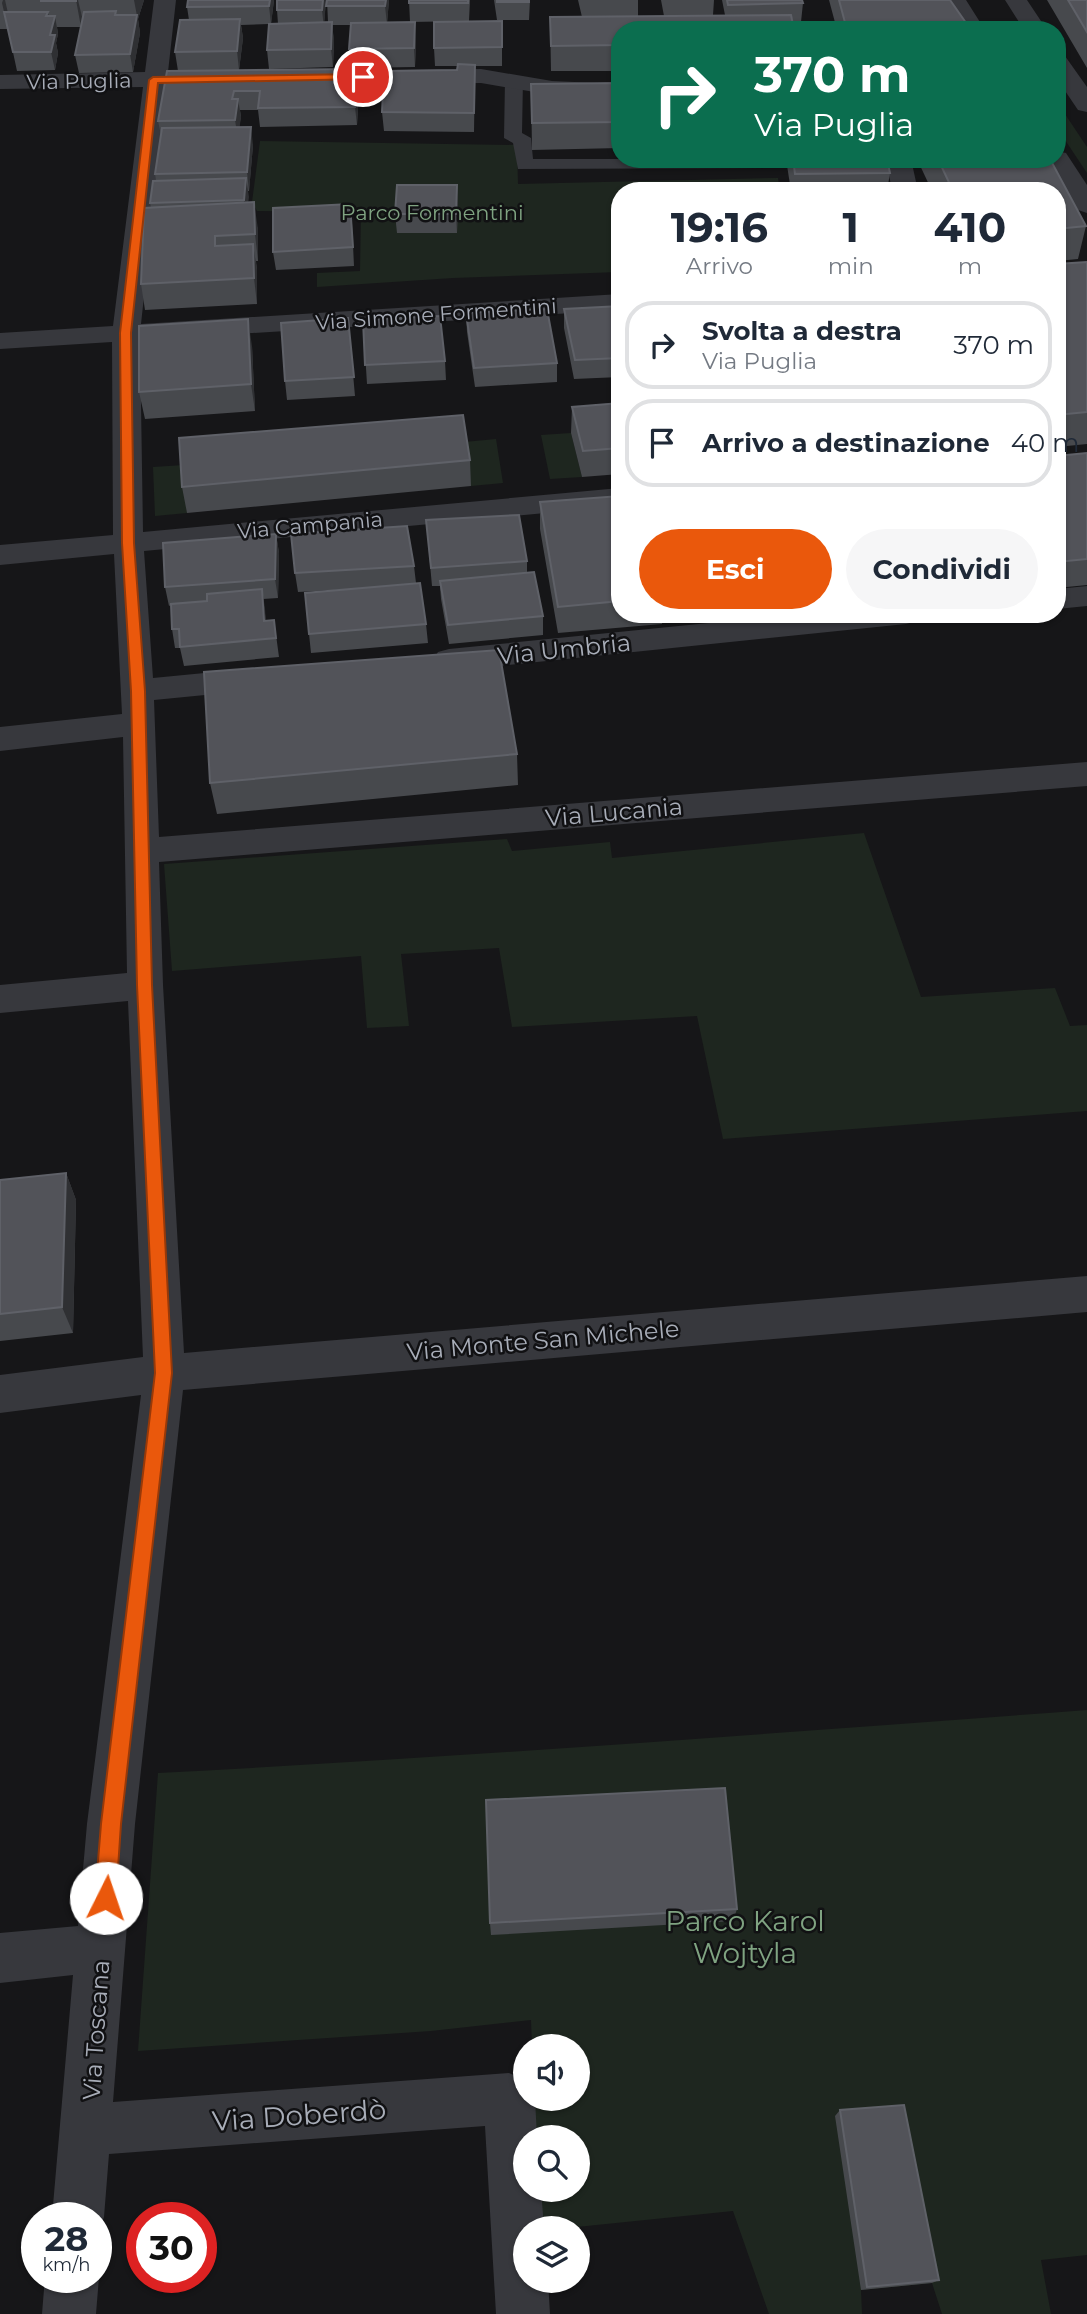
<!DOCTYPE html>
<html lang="it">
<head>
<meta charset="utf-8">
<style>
	body { margin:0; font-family:Montserrat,sans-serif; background:#f6f6f7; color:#1f2937; height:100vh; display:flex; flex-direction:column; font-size:26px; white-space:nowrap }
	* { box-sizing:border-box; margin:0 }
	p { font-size:23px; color:#747a83 }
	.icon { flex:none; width:38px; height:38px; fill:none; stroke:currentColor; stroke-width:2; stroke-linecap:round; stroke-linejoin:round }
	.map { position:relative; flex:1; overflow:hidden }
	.details { position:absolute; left:611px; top:182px; width:455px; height:441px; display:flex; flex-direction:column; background:#fff; border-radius:28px; box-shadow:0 2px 5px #0004 }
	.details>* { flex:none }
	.banner { position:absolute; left:611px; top:21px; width:455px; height:147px; border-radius:28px; box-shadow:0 2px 5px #0004; background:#0b6e4f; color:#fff; overflow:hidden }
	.tools { position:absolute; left:513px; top:2034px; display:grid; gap:14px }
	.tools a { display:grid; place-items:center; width:77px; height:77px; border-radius:50%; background:#fff; box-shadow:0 2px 5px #0004; font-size:35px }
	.speed { position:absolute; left:21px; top:2202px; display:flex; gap:14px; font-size:35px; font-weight:700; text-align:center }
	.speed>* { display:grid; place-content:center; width:91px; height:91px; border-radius:50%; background:#fff; box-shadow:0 2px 5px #0004; line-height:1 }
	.speed small { font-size:18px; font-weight:400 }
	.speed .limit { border:10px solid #d22; background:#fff; color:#111 }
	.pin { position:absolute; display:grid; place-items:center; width:60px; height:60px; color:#fff; margin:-30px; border:4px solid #fff; border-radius:50%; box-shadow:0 2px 7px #0007 }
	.me { position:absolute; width:77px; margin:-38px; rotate:4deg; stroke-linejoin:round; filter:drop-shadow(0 0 5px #0008) }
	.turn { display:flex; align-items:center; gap:24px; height:147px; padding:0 28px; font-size:32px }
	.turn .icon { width:91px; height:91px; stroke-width:2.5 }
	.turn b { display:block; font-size:49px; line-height:60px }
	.eta { display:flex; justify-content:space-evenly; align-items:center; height:119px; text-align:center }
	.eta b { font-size:42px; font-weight:700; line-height:49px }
	.cta { display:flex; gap:14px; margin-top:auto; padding:14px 28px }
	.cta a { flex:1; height:80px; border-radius:42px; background:#ea580c; color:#fff; font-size:28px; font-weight:700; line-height:80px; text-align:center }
	.cta a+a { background:#f6f6f7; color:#1f2937 }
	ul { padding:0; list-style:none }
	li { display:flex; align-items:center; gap:21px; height:88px; margin:0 14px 10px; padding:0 14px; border:4px solid #e0e1e3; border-radius:28px }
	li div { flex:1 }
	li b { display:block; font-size:26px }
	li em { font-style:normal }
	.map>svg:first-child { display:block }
	.green { fill:#1e261f }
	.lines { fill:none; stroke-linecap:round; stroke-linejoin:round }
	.service { fill:#37383d; fill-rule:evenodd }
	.minor { fill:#37383d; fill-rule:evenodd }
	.tertiary { fill:#37383d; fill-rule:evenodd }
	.wall { fill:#47494d }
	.shaded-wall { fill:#2f3033 }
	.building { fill:#525359; stroke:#5f6168; stroke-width:2 }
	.route { fill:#ea580c; stroke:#983908; stroke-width:2 }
	.labels { text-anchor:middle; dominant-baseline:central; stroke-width:5; stroke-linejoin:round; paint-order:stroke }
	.far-street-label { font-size:21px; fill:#a8adb8; stroke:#111113 }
	.far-park-label { font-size:21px; fill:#7fa381; stroke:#111113 }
	.street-label { font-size:24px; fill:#a8adb8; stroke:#111113 }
	.near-park-label { font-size:28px; fill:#7fa381; stroke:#111113 }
	.near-street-label { font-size:28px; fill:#a8adb8; stroke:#111113 }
</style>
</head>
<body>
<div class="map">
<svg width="1087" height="2314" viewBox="0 0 1087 2314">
	<rect width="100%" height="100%" fill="#161618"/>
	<path class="green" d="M1057,102L1087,147V173L1057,128Z
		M260,141L517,145L518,184L778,178L780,191H620L619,272L453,278L317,287V273L360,271L361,212L257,211L252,202Z
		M571,433L582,477L550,479L541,435Z
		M496,439L503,483L471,486L464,442Z
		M184,465L187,513L155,516L153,467Z
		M864,833L921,997L1055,988L1070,1026L1087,1025V1111L723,1139L697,1016L512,1027L499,948L401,954L409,1026L367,1028L361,956L172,971L164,864L507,839L512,851L610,842L612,858Z
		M1087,1710V2255L1041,2260L1051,2314H942L932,2283L861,2290L862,2314H769L733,2211L567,2228H540L538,2189H578V2137H536L534,2098H578V2046H532L531,2020L431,2031L138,2051L158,1773C468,1757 777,1733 1087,1710Z"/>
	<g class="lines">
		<path class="service" d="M514,75L523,80L522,133L531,138L533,159H780L781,163L772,168L518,169L513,143L504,138L505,80Z"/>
		<path class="minor" d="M154,0H176L168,72L188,74L192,79L188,84L167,86L141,324L620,294V310L140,340L143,532L620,488V506L144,551L153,678L257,668L268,671L273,679L268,687L257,690L154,700L159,837L1087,762V786L159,862L163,985L184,1353L1087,1276V1312L183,1390L135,1824L113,2102L509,2073L525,2080V2098L535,2099L537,2137H525V2189H541L544,2228H525V2280H548L550,2314H496L485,2126L109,2154L104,2217L97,2236L96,2217H52L73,1975L0,1983V1933L78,1926L87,1824L141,1395L0,1413V1375L143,1357L128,1001L0,1013V985L127,973L123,737L0,751V727L122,714L114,554L0,565V545L113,535L112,342L0,349V333L113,326L143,87L0,89V75L145,72Z
			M481,69L552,81L620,84V98L552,95L481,83L307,85L299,83L295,78L299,73L307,71Z
			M886,159H911L918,191H892Z
			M1087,586V606L1057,609V589Z
			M799,614H921L917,621L906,624L449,671L438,668L433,660L438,652L449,649Z
			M96,2271L99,2277L96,2314H42L45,2277H96Z"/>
		<path class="tertiary" d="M944,0H966L985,30H962Z
			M1005,0H1027L1047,30H1024Z
			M1057,54L1065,56L1087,87V112L1078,110L1057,79Z
			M1057,151L1066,153L1087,185V213L1078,210L1045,159H1057Z"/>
	</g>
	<path class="wall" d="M0,0H144L138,19L140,33L133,72L79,73L75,55L81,27H57L58,34L56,43L58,53L55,70L17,71L8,29H0Z
		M188,0H274L271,24H278L277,10L326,0L324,23L328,22L327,0H389L387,23L416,41L415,67L351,68L349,49L351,25H332L334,41L333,67L269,69L267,50L269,24L241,25L243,38L239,70L358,69L359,87L357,125L260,127L258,110H240L241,117L239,127L253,145L249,191H248V203L258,229V261H256L257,270V304L145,310L141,284L151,207L150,203L156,180L155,174L161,135L158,121L178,71L175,52L189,20L187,7Z
		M409,0H470L469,21L410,22Z
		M494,0H530L529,20H497Z
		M578,0H638V16H664L661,0H714L713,15H725L722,0H802L803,3L801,22L620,30V71H551L550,17H582Z
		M829,0H950L971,30H837Z
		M1047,0H1087V68Z
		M502,21V66H475L474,132L384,131L382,112L457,70L458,66H435L434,48Z
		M620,83V148L532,150L531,84Z
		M786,159H887L890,173L887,191H791Z
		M917,159H1050L1086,226L1078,259L1057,261V191H932Z
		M458,203L457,233H397L395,214Z
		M352,223L354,266L276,270L273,252Z
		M1087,262V444L1057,447V264Z
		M620,306V377L574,379L564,328V309Z
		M466,313L557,363V382L475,387L467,332Z
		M348,318L355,396L287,400L285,381Z
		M363,320L445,361L446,380L367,384Z
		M252,346L255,411L145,419L139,392Z
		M620,403V474L582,477L571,433L572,407Z
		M1087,453V585L1057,588V456Z
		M470,460L471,486L187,513L182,487Z
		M620,496V614H663L662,624L558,633L540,529V502Z
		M426,520L527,561V573L543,616V635L449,644L441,599L440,586H432Z
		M276,534L279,553L278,598L263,599L266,621L274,620L279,657L184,666L180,648H175L172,629L171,605L169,606L165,587Z
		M414,566L416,583L426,624L428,643L311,653L309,634L352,589L298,592L295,573Z
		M517,754L518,785L217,814L210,783Z
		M66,1173L76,1200L73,1333L0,1341V1180Z
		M737,1909L733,1921L491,1935L490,1923Z
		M840,2110L939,2280L932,2283L861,2290L835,2116Z"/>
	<path class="shaded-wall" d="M3,0H5L10,22L8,29L2,3Z
		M76,0H78L83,21L81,27Z
		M134,0H144L138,19L140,33L133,72L130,54L137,16Z
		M270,0H274L271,24L269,6Z
		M323,0H326L324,28L322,10Z
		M386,0H389L387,24L385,6Z
		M48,12L51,30L55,16L58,34L56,43L58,53L55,70L51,52L46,16Z
		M240,19L243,38L239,70L237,51Z
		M332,22L334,41L333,67L331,49Z
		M415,22L416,41L415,67L414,48Z
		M358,69L359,87L357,125L355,107Z
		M238,99L241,117L238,139L235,120Z
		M251,127L253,145L249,191L247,172Z
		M246,178L249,197L246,219L244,200Z
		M457,185L458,203L457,233L456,214Z
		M254,202L258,229V261L255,234Z
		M253,244L257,270V304L254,278Z
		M248,319L252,346L255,411L251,384Z
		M276,534L279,553L278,598L275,579Z
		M262,589L265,608L267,640L264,621Z
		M66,1173L76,1200L73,1333L62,1307Z"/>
	<path class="building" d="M41,0H76V1H41Z
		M188,0H270L269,6L187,7Z
		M277,0H323L322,10H277Z
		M327,0H386L385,6H326Z
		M409,0H468V3H409Z
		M497,0H529V2H497Z
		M727,0H802L803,3L728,5Z
		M839,0H950L971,30H847Z
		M1068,0H1087V32Z
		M116,11L115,15H137L130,54L75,55L84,12Z
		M4,12H48L46,16H55L50,35H55L51,52H13Z
		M791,15L794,30H620V45L551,46L550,17Z
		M240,19L237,51L175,52L180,20Z
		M502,21V47L434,48V22Z
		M332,22L331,49L267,50L269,24Z
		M415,22L414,48L349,49L351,23Z
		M458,64L475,65L474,113L382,112L384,71L457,70Z
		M358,69L355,107L258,108L260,91H234L232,99H238L235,120L158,121L167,71Z
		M620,83V122L532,123L531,84Z
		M251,127L247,172L155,174L162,128Z
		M793,159H887L890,173L795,174Z
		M938,159H1050L1086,226L1057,229V191H953Z
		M246,178L244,200L150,203L153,181Z
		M397,185H457L456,214H395Z
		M254,202L255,234L215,236V246L253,244L254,278L141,284L144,208Z
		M350,204L353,247L273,252V208Z
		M1087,262V412L1057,415V264Z
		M620,306V358L575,360L564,309Z
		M547,309L557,363L474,368L466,313Z
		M440,316L445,361L365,365L363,320Z
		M348,318L354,377L285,381L281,323Z
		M248,319L251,384L139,392V326Z
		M620,403V448L583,451L572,407Z
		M463,415L470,460L182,487L179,438Z
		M1087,453V559L1057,562V456Z
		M620,496V601L558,607L540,502Z
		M519,515L527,561L431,568L426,520Z
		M407,526L414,566L295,573L291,534Z
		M276,534L275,579L165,587L163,543Z
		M534,572L543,616L448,625L440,581Z
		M420,583L426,624L309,634L305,593Z
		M262,589L264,621L274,620L276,638L180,647L179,629H172L171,604L207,601V594Z
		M499,650L517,754L210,783L204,672Z
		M66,1173L62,1307L0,1314V1180Z
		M725,1788L737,1909L490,1923L486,1800Z
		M904,2105L939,2280L867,2287L840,2110Z"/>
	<path class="route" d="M363,74L366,75V79L158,83L131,333L134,543L145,691L152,985L172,1373L121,1824L116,1898L113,1905L106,1908L98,1905L95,1898L101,1824L155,1373L137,985L131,691L122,543L120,333L149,80L153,77Z"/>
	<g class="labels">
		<g class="far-street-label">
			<text transform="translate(79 81) rotate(-1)">Via Puglia</text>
			<text transform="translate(436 314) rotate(-4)">Via Simone Formentini</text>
			<text transform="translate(310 525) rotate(-5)">Via Campania</text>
		</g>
		<g class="far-park-label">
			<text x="432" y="212">Parco Formentini</text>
		</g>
		<g class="street-label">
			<text transform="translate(564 649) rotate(-6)">Via Umbria</text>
			<text transform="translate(614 812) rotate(-5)">Via Lucania</text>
			<text transform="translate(543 1340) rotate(-5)">Via Monte San Michele</text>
			<text transform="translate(96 2030) rotate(-86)">Via Toscana</text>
		</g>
		<g class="near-park-label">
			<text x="745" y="1921">Parco Karol<tspan x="745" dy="32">Wojtyla</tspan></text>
		</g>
		<g class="near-street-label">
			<text transform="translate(299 2115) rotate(-4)">Via Doberdò</text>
		</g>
	</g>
</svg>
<div class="tools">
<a><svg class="icon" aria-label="sound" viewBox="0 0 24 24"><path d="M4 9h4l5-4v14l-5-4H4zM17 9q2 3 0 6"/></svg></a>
<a><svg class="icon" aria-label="search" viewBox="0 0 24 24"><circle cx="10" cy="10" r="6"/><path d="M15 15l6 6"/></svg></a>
<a><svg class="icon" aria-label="layers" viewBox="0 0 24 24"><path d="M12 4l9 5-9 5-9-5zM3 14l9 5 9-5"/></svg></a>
</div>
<div class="speed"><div>28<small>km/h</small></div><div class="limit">30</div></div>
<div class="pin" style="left:363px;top:77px;background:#d93025"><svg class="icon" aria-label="arrive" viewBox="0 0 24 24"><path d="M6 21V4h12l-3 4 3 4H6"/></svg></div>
<svg class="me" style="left:106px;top:1898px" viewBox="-20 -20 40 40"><circle r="19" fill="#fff"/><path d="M0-13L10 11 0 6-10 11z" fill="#ea580c"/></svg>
<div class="banner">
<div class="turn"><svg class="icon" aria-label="right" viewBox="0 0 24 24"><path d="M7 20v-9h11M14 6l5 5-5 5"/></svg><div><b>370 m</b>Via Puglia</div></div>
</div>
<section class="details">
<div class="eta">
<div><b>19:16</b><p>Arrivo</p></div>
<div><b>1</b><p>min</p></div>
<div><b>410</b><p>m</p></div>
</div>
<ul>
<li><svg class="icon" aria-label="right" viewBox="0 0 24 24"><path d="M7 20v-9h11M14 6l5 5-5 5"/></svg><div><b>Svolta a destra</b><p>Via Puglia</p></div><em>370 m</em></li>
<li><svg class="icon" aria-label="arrive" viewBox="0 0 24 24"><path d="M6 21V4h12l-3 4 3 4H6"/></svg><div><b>Arrivo a destinazione</b></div><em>40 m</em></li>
</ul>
<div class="cta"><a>Esci</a><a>Condividi</a></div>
</section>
</div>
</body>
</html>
